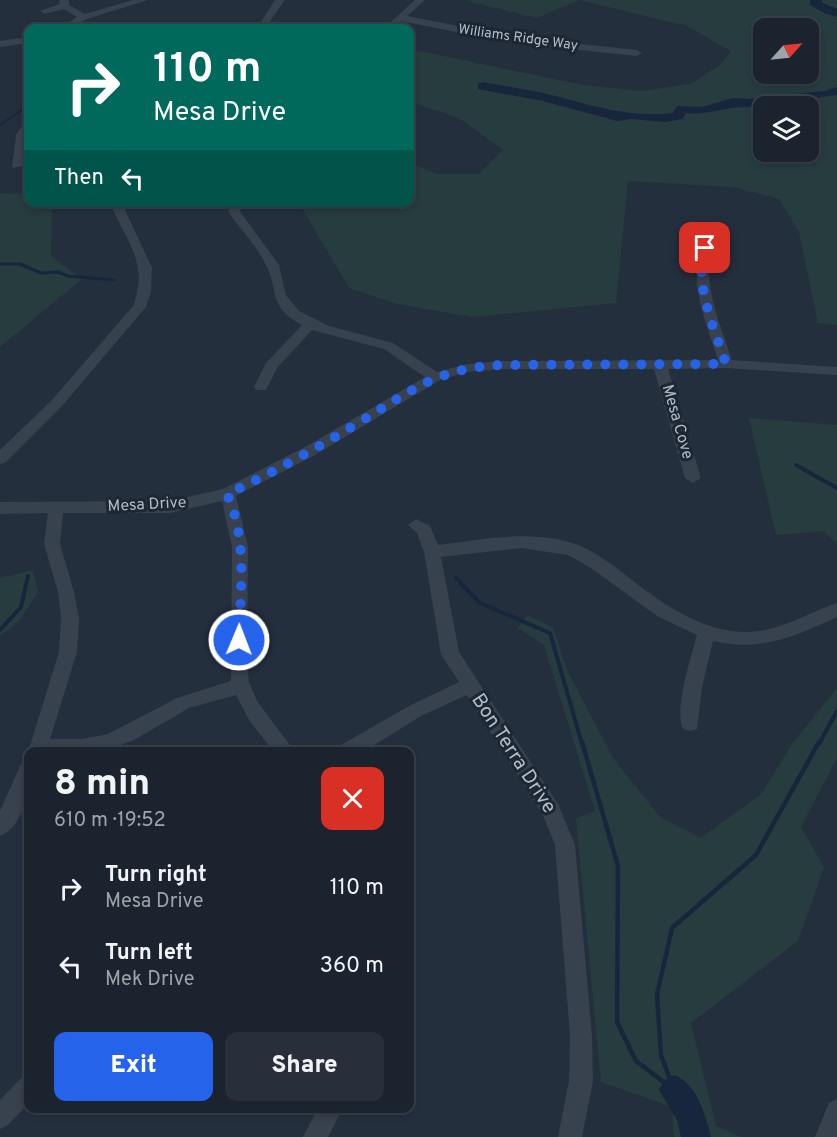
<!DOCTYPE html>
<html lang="en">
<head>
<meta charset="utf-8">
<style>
	body { margin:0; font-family:Overpass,sans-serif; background:#282f3a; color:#f1f3f6; height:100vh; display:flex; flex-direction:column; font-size:22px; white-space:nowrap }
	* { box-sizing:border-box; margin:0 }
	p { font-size:20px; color:#a0a4aa }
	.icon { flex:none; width:33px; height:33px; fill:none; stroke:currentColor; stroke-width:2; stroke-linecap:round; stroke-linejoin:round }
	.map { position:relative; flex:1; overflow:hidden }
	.sheet { position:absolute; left:24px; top:747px; width:390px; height:366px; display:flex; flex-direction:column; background:#1b232e; border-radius:12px; box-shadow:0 3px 9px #0003,0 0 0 2px #39404a }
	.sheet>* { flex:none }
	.banner { position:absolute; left:24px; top:24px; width:390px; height:183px; border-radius:12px; box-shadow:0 3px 9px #0003,0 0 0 2px #39404a; background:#00695c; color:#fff; overflow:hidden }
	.needle { width:39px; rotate:63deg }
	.buttons { position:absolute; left:753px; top:18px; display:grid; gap:12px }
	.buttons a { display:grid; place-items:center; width:66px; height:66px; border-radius:12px; background:#1b232e; box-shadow:0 3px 9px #0003,0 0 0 2px #39404a; font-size:30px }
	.pin { position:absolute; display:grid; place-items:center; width:51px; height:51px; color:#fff; margin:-26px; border-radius:12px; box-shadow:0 3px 9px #0006 }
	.me { position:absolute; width:66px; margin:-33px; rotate:1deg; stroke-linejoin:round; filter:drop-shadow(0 0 4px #0008) }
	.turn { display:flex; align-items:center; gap:21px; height:126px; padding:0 30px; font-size:27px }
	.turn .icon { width:78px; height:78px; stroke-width:2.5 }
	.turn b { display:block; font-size:42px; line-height:51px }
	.then { display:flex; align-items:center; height:57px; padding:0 30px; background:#0003; gap:12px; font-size:22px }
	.round { display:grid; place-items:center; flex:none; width:63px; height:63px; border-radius:12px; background:#282f3a }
	.summary { display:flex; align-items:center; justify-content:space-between; height:102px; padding:0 30px }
	h1 { font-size:36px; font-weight:800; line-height:45px }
	.primary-button { display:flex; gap:12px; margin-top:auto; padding:12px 30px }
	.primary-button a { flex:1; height:69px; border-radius:12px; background:#2563eb; color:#fff; font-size:24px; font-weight:800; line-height:69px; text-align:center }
	.primary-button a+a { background:#282f3a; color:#f1f3f6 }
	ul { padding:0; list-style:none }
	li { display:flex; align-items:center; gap:18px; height:78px; padding:0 30px }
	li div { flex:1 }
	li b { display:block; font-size:22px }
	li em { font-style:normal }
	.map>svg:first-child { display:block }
	.green { fill:#263c3f; fill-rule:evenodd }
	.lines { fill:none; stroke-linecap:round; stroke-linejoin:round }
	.stream-far3 { stroke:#17263c; stroke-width:2 }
	.stream-far2 { stroke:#17263c; stroke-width:3 }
	.stream-far1 { stroke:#17263c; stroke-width:4 }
	.stream { stroke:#17263c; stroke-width:4.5 }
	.river { fill:#17263c; fill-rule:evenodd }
	.minor { fill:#38414e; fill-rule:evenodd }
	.route { stroke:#2563eb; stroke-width:10; stroke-dasharray:0 18 }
	.labels { text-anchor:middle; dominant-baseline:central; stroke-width:6; stroke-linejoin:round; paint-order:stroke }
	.far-street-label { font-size:14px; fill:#b4bcc9; stroke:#1d2633 }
	.street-label { font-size:16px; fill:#b4bcc9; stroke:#1d2633 }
	.near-street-label { font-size:20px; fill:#b4bcc9; stroke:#1d2633 }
</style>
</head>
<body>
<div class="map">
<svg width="837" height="1137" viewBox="0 0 837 1137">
	<rect width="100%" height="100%" fill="#242f3e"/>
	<path class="green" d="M474,0H837V325L818,323L799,232L779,199L733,187L628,181L616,303L472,317L397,304L349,288L299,203L410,202V163L437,174H479L503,150L459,118L410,102V49L583,85L641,91L690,84L720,65L731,51L687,26L579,0L537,18L466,1ZM764,28H808V74H764ZM808,106V152H764V106Z
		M0,193L28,194V202L52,203L51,256L82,279L0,347Z
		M749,418L837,425V544L824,531L776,535Z
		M33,570L38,592L20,620L0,636V578Z
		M527,615L553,628L567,670L613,758L661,818L701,838L761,794L792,744L837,688V758L801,827L824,867L798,941L691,1023L716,1126L741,1137H674L672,1107L601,1082L576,819L595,811L544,645L518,628Z"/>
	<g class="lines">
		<path class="stream-far3" d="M0,125L28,106"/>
		<path class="stream-far2" d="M0,264H20L41,273L58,272L68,276L114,280"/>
		<path class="stream-far1" d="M796,465L837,488
			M456,578L480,603L550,633L582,744
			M0,630L21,607L28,576
			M819,744L837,711"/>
		<path class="stream" d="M582,742L618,866L617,1022L636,1061L674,1090
			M674,1090L661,1055L657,995L672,928L756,855L819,742"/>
		<path class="river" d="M810,0H823L821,2L837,9V17L824,13L810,5Z
			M483,82C504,86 526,89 547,94C588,104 630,119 673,113L677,106L702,107L733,98L748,99L824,91L837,87V95L748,107C726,106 708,116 686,113L683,119L665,122L631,119L617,121L543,101L478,89V83Z
			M674,1075C698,1085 705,1114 711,1137H681L677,1120L659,1090L664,1080Z"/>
		<path class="minor" d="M59,0H69V5L85,14L133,0H148L87,19L71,28H60L77,17L64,9L45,14L40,11L60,4Z
			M275,0H285L265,28H257Z
			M415,0H425L407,16L513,37L637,50L642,53L637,56L513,43L401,21L393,28H384Z
			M28,37V43L0,47V41Z
			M28,122L22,166L12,168L16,135L24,123Z
			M113,202H125V210L152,268L151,292L146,307L62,406L5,463L0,464V450L52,400L133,306C148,265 130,246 113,210Z
			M227,202H239L241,213L279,265L286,295L299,311L329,326L393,343L437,372L467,364L503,361L718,360C706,322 690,288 699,248L705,244L711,248C703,288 720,323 732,360L837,367V375L726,368L668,369L701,478L693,483L685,478L654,369H503L467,372L440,380L315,455L236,496L248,547L247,663L249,682L257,701L295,752H274L249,720L236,695L189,708L134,740L108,750L28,752V754V752L59,652L61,618L58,592L44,544L48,513L0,514V502L170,501L223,489L305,447L425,377L384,349L312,330L277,368L266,390H256L254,387L266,363L302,325C266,306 280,290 265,263C256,245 241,230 229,213ZM222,501L232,547L231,681L177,698L108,734L82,739H50L77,652L79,618L74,592L60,544L63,513H170Z
			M416,519L430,526L438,545C484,539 532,529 578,545C598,553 615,567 632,580C664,605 704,632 746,632C780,632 806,613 837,603V617C795,637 759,652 713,641L702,687L697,729L690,731L683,729C674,709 691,657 697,635L657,616L591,568L568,555L521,548L441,557L459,652L558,804L575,845L592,1036L593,1081L582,1137H558L569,1081L570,1036L555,845L543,815L467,695L421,716L363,752H337L339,746L409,706L459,682L441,654L424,552L417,533L408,525Z
			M28,762C30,784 26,826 0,836V811L21,764Z
			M28,1075V1104L8,1125L0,1129V1100L20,1079Z
			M837,1099V1137H815L829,1103Z
			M318,1108H343L328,1137H303Z"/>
	</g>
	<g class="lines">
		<path class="route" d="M239,640C240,591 248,540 227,494C270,474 312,451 353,426C407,394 436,367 503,365L726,364C715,329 693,284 705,248"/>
	</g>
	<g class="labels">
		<g class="far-street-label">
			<text transform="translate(518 38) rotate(8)">Williams Ridge Way</text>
		</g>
		<g class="street-label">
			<text transform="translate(677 422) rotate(74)">Mesa Cove</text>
			<text transform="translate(147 505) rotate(-3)">Mesa Drive</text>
		</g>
		<g class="near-street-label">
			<text transform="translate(513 754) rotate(57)">Bon Terra Drive</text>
		</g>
	</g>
</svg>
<div class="buttons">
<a><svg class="needle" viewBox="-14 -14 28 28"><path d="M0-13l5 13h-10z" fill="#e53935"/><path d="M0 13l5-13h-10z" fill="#a0a4aa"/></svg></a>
<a><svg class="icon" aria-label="layers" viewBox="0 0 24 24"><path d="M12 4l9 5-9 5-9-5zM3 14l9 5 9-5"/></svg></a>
</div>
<div class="pin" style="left:705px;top:248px;background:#d93025"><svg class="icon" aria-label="arrive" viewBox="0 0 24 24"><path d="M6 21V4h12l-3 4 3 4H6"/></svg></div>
<svg class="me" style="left:239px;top:640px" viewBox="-20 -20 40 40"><circle r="17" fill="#2563eb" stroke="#fff" stroke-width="3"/><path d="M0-11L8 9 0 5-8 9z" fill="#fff"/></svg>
<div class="banner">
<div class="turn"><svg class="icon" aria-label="right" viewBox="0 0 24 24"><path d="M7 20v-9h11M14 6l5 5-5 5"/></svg><div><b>110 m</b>Mesa Drive</div></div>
<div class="then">Then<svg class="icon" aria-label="left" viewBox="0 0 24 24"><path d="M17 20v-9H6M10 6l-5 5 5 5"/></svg></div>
</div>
<section class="sheet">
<div class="summary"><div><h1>8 min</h1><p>610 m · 19:52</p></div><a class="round" style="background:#d93025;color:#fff"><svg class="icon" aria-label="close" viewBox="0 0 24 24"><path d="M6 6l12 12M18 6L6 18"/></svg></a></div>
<ul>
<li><svg class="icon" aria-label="right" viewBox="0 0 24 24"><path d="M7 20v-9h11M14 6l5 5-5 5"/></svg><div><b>Turn right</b><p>Mesa Drive</p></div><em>110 m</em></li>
<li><svg class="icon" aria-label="left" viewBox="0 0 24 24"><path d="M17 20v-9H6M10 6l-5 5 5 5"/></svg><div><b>Turn left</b><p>Mek Drive</p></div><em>360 m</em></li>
</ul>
<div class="primary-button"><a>Exit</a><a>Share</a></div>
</section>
</div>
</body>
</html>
